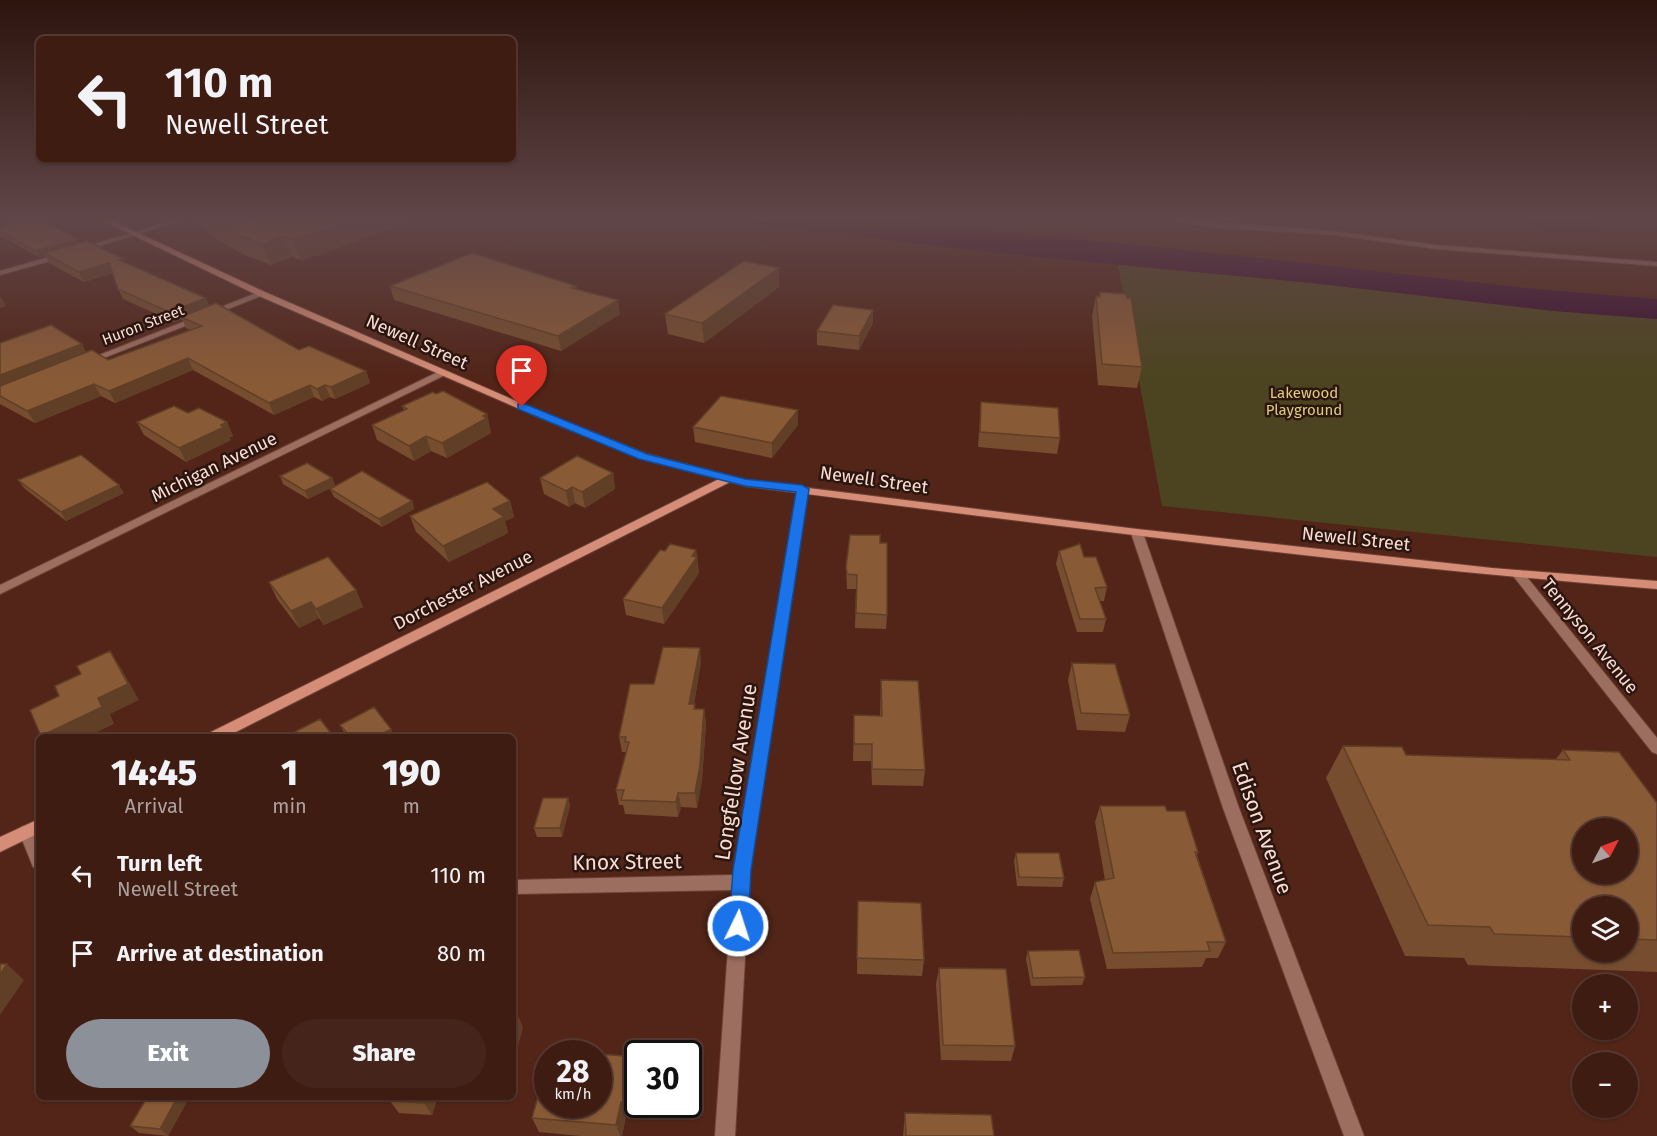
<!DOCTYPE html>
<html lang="en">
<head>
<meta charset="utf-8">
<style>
	body { margin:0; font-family:"Fira Sans",sans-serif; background:#45251b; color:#f1f3f6; height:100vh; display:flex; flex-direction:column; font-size:22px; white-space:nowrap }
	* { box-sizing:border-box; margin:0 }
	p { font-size:20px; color:#ada19f }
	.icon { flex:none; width:33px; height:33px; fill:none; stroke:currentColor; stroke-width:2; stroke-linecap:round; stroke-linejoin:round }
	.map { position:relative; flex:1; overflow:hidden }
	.panel { position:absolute; left:36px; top:734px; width:480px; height:366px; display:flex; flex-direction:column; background:#3e1c12; border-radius:9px; box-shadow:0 2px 4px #0004,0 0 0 2px #573a32 }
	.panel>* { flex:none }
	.hud { position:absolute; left:36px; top:36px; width:480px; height:126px; border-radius:9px; box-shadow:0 2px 4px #0004,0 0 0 2px #573a32; background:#3e1c12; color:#f1f3f6; overflow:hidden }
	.needle { width:39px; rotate:49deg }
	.buttons { position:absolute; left:1572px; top:818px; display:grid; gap:12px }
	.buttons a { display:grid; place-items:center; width:66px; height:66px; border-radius:50%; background:#3e1c12; box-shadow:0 2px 4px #0004,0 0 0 2px #573a32; font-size:30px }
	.speed { position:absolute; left:534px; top:1040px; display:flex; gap:12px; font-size:30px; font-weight:700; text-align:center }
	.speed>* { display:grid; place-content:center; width:78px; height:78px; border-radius:50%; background:#3e1c12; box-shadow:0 2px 4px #0004,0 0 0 2px #573a32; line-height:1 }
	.speed small { font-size:15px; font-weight:400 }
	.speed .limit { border:3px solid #111; border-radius:9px; background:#fff; color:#111 }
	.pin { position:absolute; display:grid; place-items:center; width:51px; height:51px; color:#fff; margin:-62px -26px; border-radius:50% 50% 50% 0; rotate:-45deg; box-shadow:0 0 6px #0007 }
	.pin .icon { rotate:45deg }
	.me { position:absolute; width:66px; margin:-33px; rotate:4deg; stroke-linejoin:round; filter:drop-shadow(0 0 4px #0008) }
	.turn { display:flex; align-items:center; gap:21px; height:126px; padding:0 30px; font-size:27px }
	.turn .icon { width:78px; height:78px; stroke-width:2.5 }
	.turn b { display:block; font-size:42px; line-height:51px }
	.eta { display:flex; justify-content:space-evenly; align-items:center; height:102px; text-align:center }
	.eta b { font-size:36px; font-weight:800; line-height:42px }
	.action { display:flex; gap:12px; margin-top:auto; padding:12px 30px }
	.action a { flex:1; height:69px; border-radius:36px; background:#8c9099; color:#fff; font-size:24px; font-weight:800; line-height:69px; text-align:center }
	.action a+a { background:#45251b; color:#f1f3f6 }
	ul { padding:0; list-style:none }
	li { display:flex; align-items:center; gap:18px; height:78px; padding:0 30px }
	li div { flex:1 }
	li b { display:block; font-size:22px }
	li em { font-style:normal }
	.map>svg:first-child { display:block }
	.green { fill:#4c4420 }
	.water { fill:#3a1031 }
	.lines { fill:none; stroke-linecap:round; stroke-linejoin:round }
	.lane-casing { stroke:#6d4236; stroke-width:2 }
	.street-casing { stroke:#6d4236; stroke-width:2 }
	.secondary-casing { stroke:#6d4236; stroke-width:2 }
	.lane { fill:#9c6e60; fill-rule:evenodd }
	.street { fill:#9c6e60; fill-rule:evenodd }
	.secondary { fill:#d68d77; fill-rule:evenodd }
	.wall { fill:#764d2e; fill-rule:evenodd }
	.shaded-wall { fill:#603f26 }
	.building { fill:#895a36; stroke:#603f26; stroke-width:1.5; fill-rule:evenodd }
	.route { fill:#1a73e8; stroke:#114b97; stroke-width:1.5 }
	.labels { text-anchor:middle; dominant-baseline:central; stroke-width:5; stroke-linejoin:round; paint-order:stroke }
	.far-street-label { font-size:15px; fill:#fbdcd3; stroke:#2a160f }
	.far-park-label { font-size:15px; fill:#e1ce77; stroke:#2a160f }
	.street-label { font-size:18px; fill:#fbdcd3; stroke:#2a160f }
	.near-street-label { font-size:21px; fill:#fbdcd3; stroke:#2a160f }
</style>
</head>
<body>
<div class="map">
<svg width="1657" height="1136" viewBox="0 0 1657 1136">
	<rect width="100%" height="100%" fill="#522518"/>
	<path class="green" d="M1118,265L1312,283L1554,311L1657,319V557L1162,506Z"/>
	<path class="water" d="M711,218H869L1214,253L1536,289L1657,299V319L1554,311L1312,283L977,251Z
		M1524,218H1587L1596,224L1597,228L1591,231C1569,230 1540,236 1524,218Z"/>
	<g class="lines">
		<defs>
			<path id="lane" d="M178,218H189L136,235L130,234Z
				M1164,218L1334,231L1436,245L1657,262V266L1436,249L1334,235L1209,227Z"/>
			<path id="street" d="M134,232L136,233V235L82,251L78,249Z
				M62,253H65V257L0,275V271Z
				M259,292L266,294L91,363H85L84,361Z
				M442,370L445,371V375L0,594V585Z
				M802,486L807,489L750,870L735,1136H715L732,890L513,894V880L733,875L797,489Z
				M1137,529L1143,533L1239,808L1364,1136H1344L1223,808L1131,533Z
				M1518,570L1522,571L1657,738V754L1652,752L1514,577L1512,574Z
				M27,825L33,827L39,842V869L33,867L19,832L21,827Z"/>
			<path id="secondary" d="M97,218H106L265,292L544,413L647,454L745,480L1137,529L1492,568L1657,581V589C1352,565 1049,525 745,486L730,482L228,736H209L211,732L719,479L639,458L538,417L259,296Z
				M39,819V833L0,852V837Z"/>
		</defs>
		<use href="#lane" class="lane-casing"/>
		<use href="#street" class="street-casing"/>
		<use href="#secondary" class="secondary-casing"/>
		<use href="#lane" class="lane"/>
		<use href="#street" class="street"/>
		<use href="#secondary" class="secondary"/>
	</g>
	<path class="wall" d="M189,218H420L322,254L301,260L292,257L271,265L245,255L209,235L206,228L190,220Z
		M0,225L80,243L206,298L209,306L299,350L366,371L370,383L335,399L330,397L322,401L314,397L274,415L193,370L115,403L101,396L35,423L0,404V343L82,344L86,353L108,360L191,330L186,328L182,319L174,322L123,299L118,289L113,273L84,282L49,263L45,256L39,257L0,236Z
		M779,268V287L704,343L668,334L665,314Z
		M390,286H576L577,290L620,314L561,351L394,300Z
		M1100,292L1142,367L1137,388L1098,385L1092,316L1096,296L1099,297Z
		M873,310V323L859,350L817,345V331Z
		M981,402L1060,438L1057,454L978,447Z
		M402,406L487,414L491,433L447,458L431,451L414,461L377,440L372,425L404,410Z
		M188,413L227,422L233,436L229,438L231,440L186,462L144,435L137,422Z
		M798,425L772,458L695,442L693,427Z
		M613,473L615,489L585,508L575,503L569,507L544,494L540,478Z
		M280,476L332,478L335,486L308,499L283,484Z
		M18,480L124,493L66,521L24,488Z
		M330,489L412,501L414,509L382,527L334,497Z
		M510,501L514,517L505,521L508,533L449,562L416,532L410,516Z
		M880,543L887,615L886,629L855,628L856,589H847L846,567Z
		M696,550L699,573L664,624L626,615L623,599L665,551Z
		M1059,551L1084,557L1107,587L1104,601H1100L1106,619L1103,632H1077L1056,564Z
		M269,582L356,590L363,607L324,625L319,618L299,628L277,599Z
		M701,662L694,704L696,709H704L706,724L702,780L697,808L681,807L678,817L625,814L623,805H619L616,790L627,752H622L619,737L654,684Z
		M1072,663L1130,715L1125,732L1077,730L1068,680Z
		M881,680L925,770L923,786L872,785L871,761H853L854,715L880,716Z
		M340,725L394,736H346Z
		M1343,746L1406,755L1556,759L1563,750L1657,803V972L1468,965L1464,958L1405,956L1326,778ZM1582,906H1628V951H1582Z
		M568,798L570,806L562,837H537L534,828Z
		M1100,806L1167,811L1198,852L1197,855L1226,942L1218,958H1206L1202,967L1107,969L1090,899L1095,882L1105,880L1095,822Z
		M1016,853L1064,878L1062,887L1017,886L1014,861Z
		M858,901L924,960L922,976L857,974Z
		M1028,951L1085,977L1082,985L1031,986L1026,959Z
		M939,968L1015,1046L1011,1061L941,1060L936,984Z
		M638,1057V1104H650L647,1118L626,1116L622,1136H580L539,1132L532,1118L548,1104Z
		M148,1096H190L168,1136L139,1133L130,1126Z
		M392,1096H505L504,1100L437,1099L432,1115L399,1113L390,1101Z
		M905,1113L994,1136H903Z"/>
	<path class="shaded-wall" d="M358,218H420L322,254L301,260L293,239Z
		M284,236L292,257L271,265L262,244Z
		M78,239L82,245L44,253L45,256L39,257L35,251Z
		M109,263L114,273L84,282L79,272Z
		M779,268V287L704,343L702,323Z
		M0,296L6,306L0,308Z
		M206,298L210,308L181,317L182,319L174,322L169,312Z
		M618,300L620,314L561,351L558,336Z
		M873,310V323L859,350V336Z
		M82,344L88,356L0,390V375Z
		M188,358L193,370L115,403L109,391Z
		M366,371L370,383L335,399L331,387Z
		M94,384L101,396L35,423L27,411Z
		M310,385L314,397L274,415L269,403Z
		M325,385L330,397L322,401L317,389Z
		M798,410V425L772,458V443Z
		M487,414L491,433L447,458L442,443Z
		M227,422L233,436L229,438L231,440L186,462L179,448Z
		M426,436L431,451L414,461L409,446Z
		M613,473L615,489L585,508L582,492Z
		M332,478L335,486L308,499L305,491Z
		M119,485L124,493L66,521L61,512Z
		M572,487L575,503L569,507L566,491Z
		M412,501L414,509L382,527L379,519Z
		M510,501L514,517L505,521L508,533L449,562L443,546L493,509Z
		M696,550L699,573L664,624L662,608Z
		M356,590L363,607L324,625L316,609Z
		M311,602L319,618L299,628L291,611Z
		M700,648L701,662L691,719L689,704Z
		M110,651L121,668L139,700L110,714L114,724L89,736H41L98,698Z
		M704,709L706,724L702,780L697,808L695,793Z
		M391,729L394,736H378Z
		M678,793L681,807L678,817L676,802Z
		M568,798L570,806L562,837L560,828Z
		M7,964L24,980L0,1015V974Z
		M517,1014L523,1027L513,1066V1031Z
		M178,1096H190L168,1136L160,1129Z
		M426,1096H436L437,1099L432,1115L424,1103Z
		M621,1102L626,1116L622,1136H620L616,1125Z
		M643,1104H650L647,1118Z"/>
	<path class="building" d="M26,218H36L78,239L35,251L0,232V225Z
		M206,218H358L315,233L293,239L284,236L262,244L236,234Z
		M87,241L124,259L119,260L206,298L169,312L118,289L109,263L79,272L44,253Z
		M472,253L576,286L572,288L618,300L558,336L390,286Z
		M744,261L779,268L702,323L665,314Z
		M1100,292L1126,294L1127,298H1131L1142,367L1102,364L1096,296L1100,297Z
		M216,303L299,350L309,346L366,371L331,387L325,385L317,389L310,385L269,403L188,358L109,391L94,384L27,411L0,396V386L92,350L108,360L202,326L181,317Z
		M833,305L873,310L859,336L817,331Z
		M51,325L82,344L0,375V343Z
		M443,391L487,414L483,416L487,418L442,443L426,436L409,446L372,425L407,409L402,406L433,392L436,394Z
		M721,396L798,410L772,443L693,427Z
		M981,402L1058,408L1060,438L980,432Z
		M174,406L188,413L199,408L227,422L221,425L224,427L179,448L137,422Z
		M81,455L119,485L61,512L18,480Z
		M577,456L613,473L582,492L572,487L566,491L540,478Z
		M307,463L332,478L305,491L280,476Z
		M362,471L412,501L379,519L330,489Z
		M487,482L510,501L493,509L504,517L443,546L410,516Z
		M850,535H880V543H887V615L856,613L857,575L847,574L846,567Z
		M670,544L696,550L692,556L697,557L662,608L623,599L660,550L665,551Z
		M1080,544L1084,557H1096L1107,587L1095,588L1106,619H1080L1059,551Z
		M328,557L356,590L316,609L311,602L291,611L269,582Z
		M663,647L700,648L689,704H695L694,709H704L700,765L695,793H678L676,802L621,800L624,790H616L629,742H625L626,737H619L630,684H654Z
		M110,651L128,684L98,698L102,707L41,736L30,710L59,696L55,686L81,674L77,666Z
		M1072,663L1115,664L1130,715L1081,713Z
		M881,680L918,681L925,770L872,769V744H854V715L882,716Z
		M374,707L391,729L378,736H350L340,725Z
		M320,719L333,736H287Z
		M1343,746L1402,747L1406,755L1570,760L1563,750L1619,752L1657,803V940L1628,939V906H1582V937L1494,934L1490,927L1428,925ZM1582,828H1628V873H1582Z
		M543,798H568L560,828H534Z
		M1100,806H1165L1167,811H1185L1198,852H1195L1226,942H1207L1210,951L1113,953L1095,882L1114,878Z
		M1016,853H1059L1064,878L1019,877Z
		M858,901L921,903L924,960L857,958Z
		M1079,950L1085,977L1033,978L1028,951Z
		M0,964H7L0,974Z
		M939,968L1006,969L1015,1046L943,1045Z
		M513,1014H517L513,1031Z
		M568,1051L588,1053H568Z
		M598,1054L638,1057V1103L621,1102L616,1125L532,1118L544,1075L548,1076V1104H598Z
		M148,1096H178L160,1129L130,1126Z
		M392,1096H426L424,1103L390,1101Z
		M905,1113L991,1115L994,1136H906Z"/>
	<linearGradient id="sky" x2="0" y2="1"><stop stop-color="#2d140d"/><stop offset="0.58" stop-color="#604648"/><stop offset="1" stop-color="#604648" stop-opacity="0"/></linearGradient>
	<rect width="1657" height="377" fill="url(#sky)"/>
	<path class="route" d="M518,404H525L647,454L745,479L802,485L809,489L751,870L748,926L745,933L738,936L731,933L729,926L733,870L796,492L745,486L639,459L518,409Z"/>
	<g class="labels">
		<g class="far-street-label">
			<text transform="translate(143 325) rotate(-21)">Huron Street</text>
		</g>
		<g class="far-park-label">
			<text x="1304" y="393">Lakewood<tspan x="1304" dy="17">Playground</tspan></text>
		</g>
		<g class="street-label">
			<text transform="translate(417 342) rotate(24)">Newell Street</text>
			<text transform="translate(214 467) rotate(-26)">Michigan Avenue</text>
			<text transform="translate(874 480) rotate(8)">Newell Street</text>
			<text transform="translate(1356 539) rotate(6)">Newell Street</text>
			<text transform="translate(463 590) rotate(-27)">Dorchester Avenue</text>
			<text transform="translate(1590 636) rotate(51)">Tennyson Avenue</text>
		</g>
		<g class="near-street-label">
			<text transform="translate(736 772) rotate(-81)">Longfellow Avenue</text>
			<text transform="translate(1262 828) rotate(70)">Edison Avenue</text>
			<text transform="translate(627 862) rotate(-1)">Knox Street</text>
		</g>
	</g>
</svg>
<div class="buttons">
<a><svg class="needle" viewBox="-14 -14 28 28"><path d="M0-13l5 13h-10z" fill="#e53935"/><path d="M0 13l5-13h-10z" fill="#ada19f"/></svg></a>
<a><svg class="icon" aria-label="layers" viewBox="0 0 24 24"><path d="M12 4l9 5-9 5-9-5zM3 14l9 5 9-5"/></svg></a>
<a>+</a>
<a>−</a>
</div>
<div class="speed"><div>28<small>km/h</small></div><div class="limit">30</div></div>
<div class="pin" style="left:522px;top:407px;background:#d93025"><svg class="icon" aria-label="arrive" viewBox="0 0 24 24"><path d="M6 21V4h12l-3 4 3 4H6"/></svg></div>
<svg class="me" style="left:738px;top:926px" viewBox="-20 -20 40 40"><circle r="17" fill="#1a73e8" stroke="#fff" stroke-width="3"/><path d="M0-11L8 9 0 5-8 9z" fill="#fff"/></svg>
<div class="hud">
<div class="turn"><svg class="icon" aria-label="left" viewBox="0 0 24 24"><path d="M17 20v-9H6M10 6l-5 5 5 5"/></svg><div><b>110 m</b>Newell Street</div></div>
</div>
<section class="panel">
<div class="eta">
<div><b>14:45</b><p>Arrival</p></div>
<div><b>1</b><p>min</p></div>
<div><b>190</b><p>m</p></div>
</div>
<ul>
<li><svg class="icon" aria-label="left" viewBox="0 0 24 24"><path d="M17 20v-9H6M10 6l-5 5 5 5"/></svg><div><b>Turn left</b><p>Newell Street</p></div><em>110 m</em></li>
<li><svg class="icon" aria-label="arrive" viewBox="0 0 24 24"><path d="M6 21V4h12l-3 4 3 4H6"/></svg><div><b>Arrive at destination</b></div><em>80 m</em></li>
</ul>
<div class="action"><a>Exit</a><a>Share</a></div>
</section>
</div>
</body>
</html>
